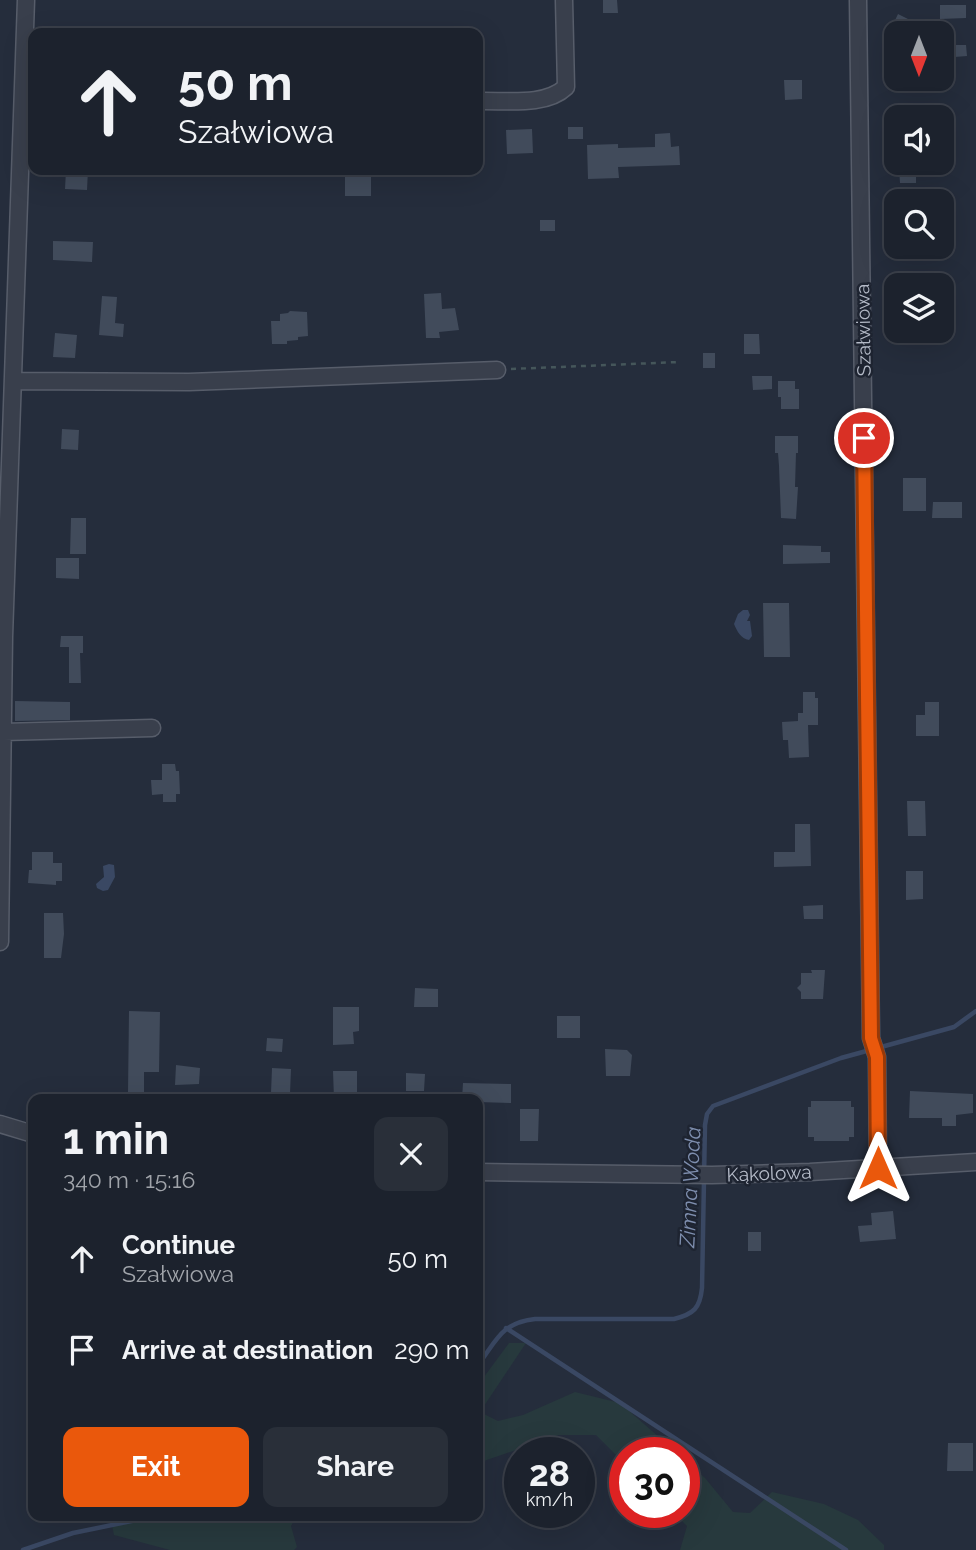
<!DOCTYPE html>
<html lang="en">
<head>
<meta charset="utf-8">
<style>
	body { margin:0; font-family:Raleway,sans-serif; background:#292f39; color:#f1f3f6; height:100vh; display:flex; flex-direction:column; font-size:26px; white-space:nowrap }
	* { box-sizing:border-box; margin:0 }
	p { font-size:23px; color:#a0a4aa }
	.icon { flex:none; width:38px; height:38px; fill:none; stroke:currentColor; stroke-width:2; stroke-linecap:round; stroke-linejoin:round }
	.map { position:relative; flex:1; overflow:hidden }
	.sheet { position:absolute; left:28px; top:1094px; width:455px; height:427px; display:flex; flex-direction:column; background:#1c222d; border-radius:14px; box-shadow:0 7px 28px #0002,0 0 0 2px #3a3f49 }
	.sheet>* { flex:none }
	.guide { position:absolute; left:28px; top:28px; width:455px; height:147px; border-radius:14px; box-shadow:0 7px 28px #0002,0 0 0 2px #3a3f49; background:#1c222d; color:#f1f3f6; overflow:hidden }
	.needle { width:46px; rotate:180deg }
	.fabs { position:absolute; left:884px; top:21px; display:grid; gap:14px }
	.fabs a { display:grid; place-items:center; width:70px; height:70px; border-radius:14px; background:#1c222d; box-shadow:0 7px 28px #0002,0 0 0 2px #3a3f49; font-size:35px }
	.speed { position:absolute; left:504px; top:1437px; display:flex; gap:14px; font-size:35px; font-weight:700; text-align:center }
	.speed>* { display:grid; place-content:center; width:91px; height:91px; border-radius:50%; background:#1c222d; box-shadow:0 7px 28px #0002,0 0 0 2px #3a3f49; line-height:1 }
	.speed small { font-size:18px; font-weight:400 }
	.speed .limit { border:10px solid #d22; background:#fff; color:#111 }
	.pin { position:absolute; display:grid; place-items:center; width:60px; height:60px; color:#fff; margin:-30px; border:4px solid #fff; border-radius:50%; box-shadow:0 2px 7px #0007 }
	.me { position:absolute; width:77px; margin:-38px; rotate:0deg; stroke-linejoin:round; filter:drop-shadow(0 0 5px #0008) }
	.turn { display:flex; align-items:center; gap:24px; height:147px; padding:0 35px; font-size:32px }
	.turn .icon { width:91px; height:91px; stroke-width:2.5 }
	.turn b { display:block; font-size:49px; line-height:60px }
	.round { display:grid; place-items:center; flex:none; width:74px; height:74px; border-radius:14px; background:#292f39 }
	.headline { display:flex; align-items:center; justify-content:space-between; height:119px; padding:0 35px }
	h1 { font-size:42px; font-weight:700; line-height:52px }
	.primary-button { display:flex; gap:14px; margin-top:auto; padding:14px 35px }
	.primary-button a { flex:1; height:80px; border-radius:14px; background:#ea580c; color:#fff; font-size:28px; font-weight:700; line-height:80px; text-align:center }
	.primary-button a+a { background:#292f39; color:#f1f3f6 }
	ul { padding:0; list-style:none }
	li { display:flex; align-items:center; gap:21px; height:91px; padding:0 35px }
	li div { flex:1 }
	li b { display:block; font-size:26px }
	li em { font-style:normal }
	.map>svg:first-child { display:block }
	.green { fill:#27393d }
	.water { fill:#3a4863 }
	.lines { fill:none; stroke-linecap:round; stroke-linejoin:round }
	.stream { stroke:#3a4863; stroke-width:4.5 }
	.building { fill:#414b5b }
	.street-casing { stroke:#575d6a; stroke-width:19 }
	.path { stroke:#45565a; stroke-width:2.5; stroke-dasharray:5 5; stroke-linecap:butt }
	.street { stroke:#393f4c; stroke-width:16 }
	.route-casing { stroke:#983908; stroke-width:18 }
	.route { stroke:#ea580c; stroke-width:12 }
	.labels { text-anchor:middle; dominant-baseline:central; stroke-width:5; stroke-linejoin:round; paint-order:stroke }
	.street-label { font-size:19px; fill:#b5bbc8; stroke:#1e2431 }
	.water-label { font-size:21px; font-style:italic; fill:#7e8eae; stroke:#1e2431 }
</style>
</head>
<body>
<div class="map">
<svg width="976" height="1550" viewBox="0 0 976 1550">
	<rect width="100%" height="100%" fill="#252d3c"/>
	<path class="green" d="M509,1343H526L480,1412L498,1421L523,1415L575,1392L620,1403L676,1452H625V1464L596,1435H559L478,1463V1385Z
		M684,1460L705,1478L733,1512L750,1513L772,1492L824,1504L858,1520L884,1545V1550H680L687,1526L673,1512H684Z
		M110,1516H297L291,1526L297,1547L294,1550H170L114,1535Z"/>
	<path class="water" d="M743,610H748L750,615L747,621H750L752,636L749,640C741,639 737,631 734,624L738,614Z
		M109,864L114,865L115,877L108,890L103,891L97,888L96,884L104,877L103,866Z"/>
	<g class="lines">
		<path class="stream" d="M506,1328L846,1550
			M478,1365C497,1340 501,1323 535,1319H674C694,1314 700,1308 702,1288L705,1125L707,1114L713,1106L841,1058L954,1027L976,1011
			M23,1550L73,1533L156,1516"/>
	</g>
	<path class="building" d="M603,0H617L618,13H603Z
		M940,5H966V18L940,19Z
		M898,14L912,21L906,33H889Z
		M956,42V45H966L967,56L942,58V43Z
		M784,80H802V99L785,100Z
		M568,127H583V139H568Z
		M532,129L533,153L507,154L506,130Z
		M670,133L671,147L679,146L680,165L618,167L619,178L588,179L587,145L618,144V148L655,147V134Z
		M910,163V168H916V183H900L899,168Z
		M66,170H88L87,190L65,189Z
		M345,170H371V196H345Z
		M540,220H555V231H540Z
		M53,241L93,242L92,262L53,260Z
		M441,293L442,309L455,308L459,330L439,332L440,338H426L424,294Z
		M102,296L117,297L115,323L124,324L123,337L99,335Z
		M290,311L307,312L308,336L298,337V340L287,341V344H272L271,321H280V314L288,313Z
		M55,333L77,335L75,358L53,357Z
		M744,334H759L760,354H744Z
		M703,353H715V368H703Z
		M752,376H772V389L753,390Z
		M778,381H795V389H799V409H781V397H778Z
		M62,429L79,430L78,450L61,449Z
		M775,436H798V453H796L795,487H798L796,519L781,518L779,466L778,453H775Z
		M903,478H926V511H903Z
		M933,502H962V518H932Z
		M71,518H86V554H70Z
		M783,545L821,546V552H830V563L783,564Z
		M56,558H79V579L56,578Z
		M763,603H789L790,657H764Z
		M61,636H83V653H80L81,683H69V647H60Z
		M803,692H815V698H818V725H808L809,757L789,758L788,740H783L782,722L798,721V713H803Z
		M15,701L70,702V720L15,721Z
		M925,702H939V736H916V715H925Z
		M162,764H175L176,771H179L180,794H176V802H163V794L152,795L151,780H162Z
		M907,801H925L926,836H908Z
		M795,824H810L811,866L774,867V852H795Z
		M32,852H53V863H62V881H56V885L28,883L29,870H32Z
		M906,871H923V899L906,900Z
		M823,905V919H804L803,906Z
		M44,913H63L64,934L61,958H44Z
		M811,970H825L823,999H801V992L797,988L801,984V973H812Z
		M415,988L438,989V1007H414Z
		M333,1007H359V1031L353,1032L354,1044L333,1045Z
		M129,1011L160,1012L159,1072H144V1092H128Z
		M557,1016H580V1038H557Z
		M267,1038L283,1039L282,1052L266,1051Z
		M605,1049L627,1050L632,1055L630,1076H606Z
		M176,1065L200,1068L199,1084L175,1085Z
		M272,1068L291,1069L290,1094L271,1093Z
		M333,1071H357V1099H334Z
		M406,1073L425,1074L424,1091H406Z
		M463,1083L511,1084V1103L478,1102V1099H462Z
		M910,1091L973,1094V1113L956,1115V1126H942V1118H909Z
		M811,1101H851V1107H854V1137H849V1141H814V1137H808V1107H811Z
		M520,1109H539L538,1141H520Z
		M893,1211L896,1239L860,1242L858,1226L872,1225L871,1213Z
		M748,1232H761V1251H748Z
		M948,1443H973V1471H947Z"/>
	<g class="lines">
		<defs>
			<path id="street" d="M858,0L871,1038L877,1057L878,1168
				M478,101C505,100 545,107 566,87L564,0
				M14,381L189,382L497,370
				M3,732L152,728
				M0,942L4,637L26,0
				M0,1124L33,1134
				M478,1172L712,1175L810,1172L976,1162"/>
		</defs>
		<use href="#street" class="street-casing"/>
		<path class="path" d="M511,369L679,362"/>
		<use href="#street" class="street"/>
	</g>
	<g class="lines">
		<defs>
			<path id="route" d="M864,438L871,1038L877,1057L878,1168"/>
		</defs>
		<use href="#route" class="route-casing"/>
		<use href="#route" class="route"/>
	</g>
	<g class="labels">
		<g class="street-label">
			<text transform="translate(863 330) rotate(-91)">Szałwiowa</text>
			<text transform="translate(769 1173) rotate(-2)">Kąkolowa</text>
		</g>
		<g class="water-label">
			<text transform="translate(690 1187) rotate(-87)">Zimna Woda</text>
		</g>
	</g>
</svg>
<div class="fabs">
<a><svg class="needle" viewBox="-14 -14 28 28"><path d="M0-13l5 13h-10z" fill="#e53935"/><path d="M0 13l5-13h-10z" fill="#a0a4aa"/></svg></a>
<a><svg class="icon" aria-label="sound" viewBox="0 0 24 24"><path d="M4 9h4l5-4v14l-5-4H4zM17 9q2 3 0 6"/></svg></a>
<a><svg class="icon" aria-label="search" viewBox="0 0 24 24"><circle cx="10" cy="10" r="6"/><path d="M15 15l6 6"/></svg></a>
<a><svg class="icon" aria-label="layers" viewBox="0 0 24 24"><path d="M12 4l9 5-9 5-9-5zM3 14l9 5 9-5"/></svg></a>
</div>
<div class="speed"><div>28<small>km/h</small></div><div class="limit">30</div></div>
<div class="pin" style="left:864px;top:438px;background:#d93025"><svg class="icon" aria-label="arrive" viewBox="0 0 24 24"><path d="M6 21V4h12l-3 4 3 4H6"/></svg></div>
<svg class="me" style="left:878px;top:1168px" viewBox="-20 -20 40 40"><path d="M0-17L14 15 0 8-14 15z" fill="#ea580c" stroke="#fff" stroke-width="4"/></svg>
<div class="guide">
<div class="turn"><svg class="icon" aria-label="ahead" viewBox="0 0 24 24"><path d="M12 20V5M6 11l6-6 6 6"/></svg><div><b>50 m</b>Szałwiowa</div></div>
</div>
<section class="sheet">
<div class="headline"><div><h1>1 min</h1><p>340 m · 15:16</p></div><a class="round"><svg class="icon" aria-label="close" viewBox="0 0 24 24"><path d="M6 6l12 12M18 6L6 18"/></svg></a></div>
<ul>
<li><svg class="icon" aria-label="ahead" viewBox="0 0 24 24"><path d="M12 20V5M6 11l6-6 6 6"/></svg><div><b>Continue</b><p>Szałwiowa</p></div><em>50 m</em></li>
<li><svg class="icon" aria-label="arrive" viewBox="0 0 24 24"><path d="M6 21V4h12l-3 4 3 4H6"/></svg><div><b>Arrive at destination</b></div><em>290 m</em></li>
</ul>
<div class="primary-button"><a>Exit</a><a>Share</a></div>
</section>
</div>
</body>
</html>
